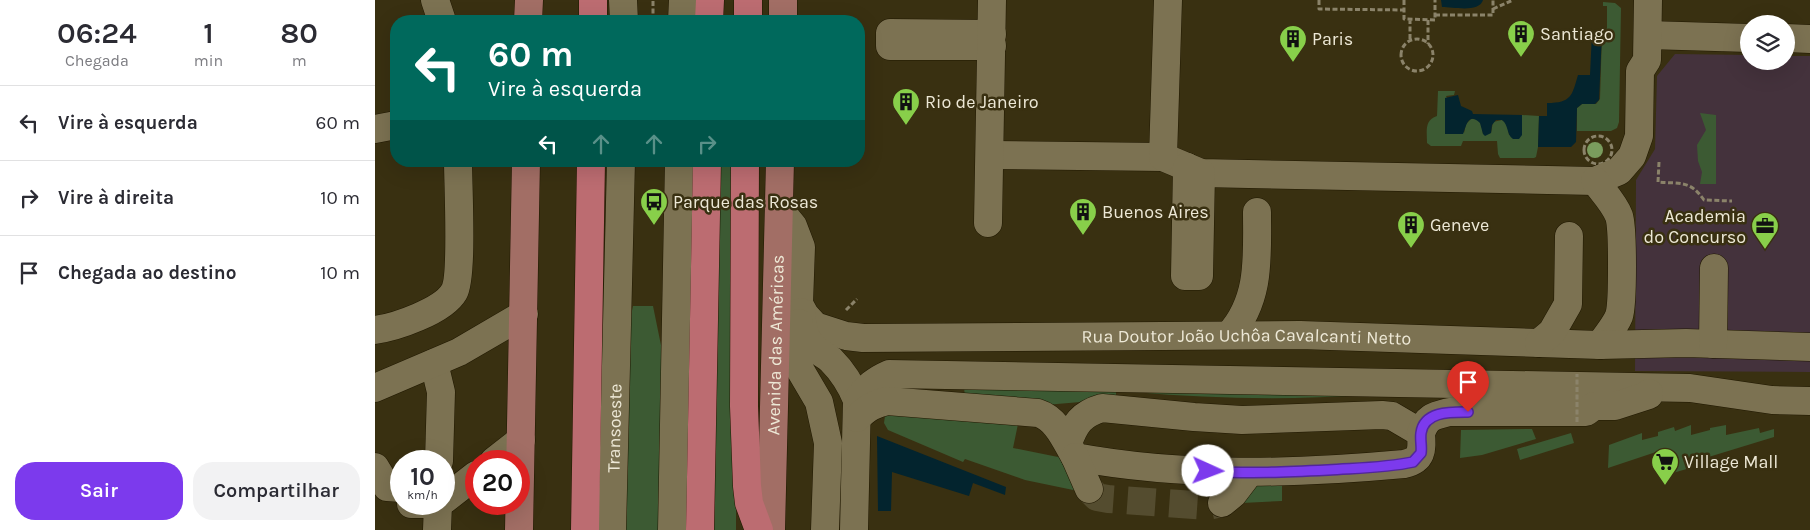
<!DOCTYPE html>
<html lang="pt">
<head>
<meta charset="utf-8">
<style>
	body { margin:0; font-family:Karla,sans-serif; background:#f2f2f3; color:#2b2b33; height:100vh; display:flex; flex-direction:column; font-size:19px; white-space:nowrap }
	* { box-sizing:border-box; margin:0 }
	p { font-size:16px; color:#7c7c81 }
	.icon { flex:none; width:28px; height:28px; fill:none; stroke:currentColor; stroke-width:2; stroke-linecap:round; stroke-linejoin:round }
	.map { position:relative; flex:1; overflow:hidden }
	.panel { display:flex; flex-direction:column; background:#fff; width:375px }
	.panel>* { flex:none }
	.hud { position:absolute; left:15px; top:15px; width:475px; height:152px; border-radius:20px; box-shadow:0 5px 20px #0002; background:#00695c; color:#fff; overflow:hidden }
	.buttons { position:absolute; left:1365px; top:15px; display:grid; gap:10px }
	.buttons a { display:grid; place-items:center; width:55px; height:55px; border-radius:50%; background:#fff; box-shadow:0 5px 20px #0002; font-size:25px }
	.speed { position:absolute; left:15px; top:450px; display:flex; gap:10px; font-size:25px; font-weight:700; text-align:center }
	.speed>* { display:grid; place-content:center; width:65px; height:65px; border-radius:50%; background:#fff; box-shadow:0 5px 20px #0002; line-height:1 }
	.speed small { font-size:12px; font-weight:400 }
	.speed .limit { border:8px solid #d22; background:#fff; color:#111 }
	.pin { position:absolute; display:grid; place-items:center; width:42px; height:42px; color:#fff; margin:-51px -21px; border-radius:50% 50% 50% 0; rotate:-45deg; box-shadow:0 0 5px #0007 }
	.pin .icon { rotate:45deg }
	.me { position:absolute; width:55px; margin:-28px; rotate:92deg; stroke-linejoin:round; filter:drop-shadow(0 0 4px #0008) }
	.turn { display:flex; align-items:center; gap:18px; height:105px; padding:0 15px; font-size:22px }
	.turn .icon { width:65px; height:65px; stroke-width:2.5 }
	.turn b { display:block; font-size:35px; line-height:42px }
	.lanes { display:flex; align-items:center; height:48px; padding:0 15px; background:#0003; justify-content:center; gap:25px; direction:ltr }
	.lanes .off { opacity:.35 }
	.eta { display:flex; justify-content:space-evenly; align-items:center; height:85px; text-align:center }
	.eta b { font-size:30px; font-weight:600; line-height:35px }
	.cta { display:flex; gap:10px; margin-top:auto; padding:10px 15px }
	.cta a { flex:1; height:58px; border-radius:20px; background:#7c3aed; color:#fff; font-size:20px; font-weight:600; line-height:58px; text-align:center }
	.cta a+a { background:#f2f2f3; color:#2b2b33 }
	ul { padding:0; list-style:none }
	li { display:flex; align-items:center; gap:15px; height:75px; padding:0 15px; border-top:1px solid #e1e1e2 }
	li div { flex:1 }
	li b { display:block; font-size:19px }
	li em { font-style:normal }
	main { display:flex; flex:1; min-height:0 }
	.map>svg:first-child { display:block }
	.education { fill:#44323c }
	.green { fill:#3c5a33 }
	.water { fill:#03242e }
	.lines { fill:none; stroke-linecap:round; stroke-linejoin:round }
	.minor-tunnel { stroke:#544c2f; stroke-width:28; stroke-dasharray:28 14; stroke-linecap:butt }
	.minor-casing { stroke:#201800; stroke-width:29 }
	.major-casing { stroke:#201800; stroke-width:29 }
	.highway-casing { stroke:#201800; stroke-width:29 }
	.path { stroke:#8b836a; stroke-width:3; stroke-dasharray:5 2.5; stroke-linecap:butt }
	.minor { stroke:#7c7252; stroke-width:28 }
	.major { stroke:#a26e65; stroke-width:28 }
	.highway { stroke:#bc6c71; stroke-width:28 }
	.path-bridge { stroke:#8b836a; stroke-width:3; stroke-dasharray:5 2.5; stroke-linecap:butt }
	.tree { fill:#7a9c5d }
	.route-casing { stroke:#51269a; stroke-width:12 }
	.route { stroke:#7c3aed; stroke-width:9 }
	.labels { text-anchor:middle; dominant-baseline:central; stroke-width:5; stroke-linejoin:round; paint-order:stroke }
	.poi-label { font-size:18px; fill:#ede8d6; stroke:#393011; text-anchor:start }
	.street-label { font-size:18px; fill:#ede8d6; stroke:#393011 }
</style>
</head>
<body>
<main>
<section class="panel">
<div class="eta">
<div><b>06:24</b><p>Chegada</p></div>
<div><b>1</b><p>min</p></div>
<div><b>80</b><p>m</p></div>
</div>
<ul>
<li><svg class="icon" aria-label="left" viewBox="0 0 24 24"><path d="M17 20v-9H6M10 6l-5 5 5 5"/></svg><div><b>Vire à esquerda</b></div><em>60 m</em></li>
<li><svg class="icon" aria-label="right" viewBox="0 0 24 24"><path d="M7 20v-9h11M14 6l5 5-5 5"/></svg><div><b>Vire à direita</b></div><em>10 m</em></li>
<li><svg class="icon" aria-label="arrive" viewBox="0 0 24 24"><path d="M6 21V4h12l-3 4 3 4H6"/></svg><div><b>Chegada ao destino</b></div><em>10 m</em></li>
</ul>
<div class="cta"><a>Sair</a><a>Compartilhar</a></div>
</section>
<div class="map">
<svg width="1435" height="530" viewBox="0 0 1435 530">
	<rect width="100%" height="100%" fill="#393011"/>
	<path class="education" d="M1300,54L1374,55V61H1411V56H1435V372L1260,371L1261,180L1280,149L1282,76Z"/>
	<path class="green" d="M1228,2L1240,3L1246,8L1244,122L1242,128L1236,131H1202V108L1207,104H1221L1225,99L1227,33L1230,32L1232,28V6H1228Z
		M1063,91H1080L1079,95L1071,96L1089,133L1091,124L1096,119C1106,118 1107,126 1108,134L1116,133L1118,122L1127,120L1132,124L1134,135H1147V115L1164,116L1163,147L1161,157L1159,158H1125L1123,154L1122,141H1088L1086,146H1056L1052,143C1052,132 1049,120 1062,116Z
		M1325,113L1341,115V184H1325L1327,172L1323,161L1322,145L1331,130Z
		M346,161H357L355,346L361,451V530H339Z
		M258,306H278L288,355L286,530H243L247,359Z
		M589,387L741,390V399L670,405L590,398Z
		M759,392L993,395C914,400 838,399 759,392Z
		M520,414L643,424L638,448L688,458L703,491L650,480L590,459L588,462L513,430L509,423L510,416Z
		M1316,425V435L1335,430V428L1351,425V435L1384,428L1385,433L1399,429V437L1314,463L1315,468L1291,475L1284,451L1233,468L1234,445L1267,433V440L1283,436V432L1299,427L1300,431Z
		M1157,429L1161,439L1107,455L1085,458L1086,430Z
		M1196,433L1199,443L1145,460L1142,449Z
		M907,483V501L867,503L880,484Z"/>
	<path class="water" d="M1066,0H1108C1104,13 1079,7 1067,7Z
		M1217,33H1227L1224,100L1220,104H1207L1202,108L1201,142L1196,147H1163L1164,116H1172V103C1197,103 1197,95 1203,75H1215Z
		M1083,95L1086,106L1097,111L1098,114L1147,115V135L1144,139H1138C1131,134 1134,125 1127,120H1121L1117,125L1116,133L1110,136L1108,134L1105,123C1093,111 1091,127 1088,134H1070V98Z
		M502,436L631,487L630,495L598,483L594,496L517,472L516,511H503Z"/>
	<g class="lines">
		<path class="minor-tunnel" d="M714,489L722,497L733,499L832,506L847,503"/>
		<defs>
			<g id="minor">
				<path d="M60,0L67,21"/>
				<path d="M248,0L249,21"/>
				<path d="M307,21L308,0"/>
				<path d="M617,34L515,33V46H617"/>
				<path d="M1273,35L1374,38"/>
				<path d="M1411,38L1435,39"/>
				<path d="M0,129L21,125"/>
				<path d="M615,155L788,157L826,173L1220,181L1244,171L1257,156L1264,136L1265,71L1272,60L1273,0"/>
				<path d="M788,157L793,0"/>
				<path d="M812,167L810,276H824L826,173"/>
				<path d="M1220,181C1228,192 1239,203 1244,216C1248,228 1248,304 1244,316C1240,326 1231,336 1225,345"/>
				<path id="s1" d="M404,209L418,226L426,247L424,304L430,315L440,326L471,336L488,338L925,335L1225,345L1311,343L1435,347"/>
				<path d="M613,223L617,0"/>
				<path d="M426,312C427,322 428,334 434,342C439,350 449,354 456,360C468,372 476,385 482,400L479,530"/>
				<path d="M424,323V368L444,402L453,443L450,530"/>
				<path d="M0,330C21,327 68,311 79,292C88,277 83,184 83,161"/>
				<path d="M854,335C886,300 882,256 882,212"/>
				<path d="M1164,343L1177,332L1193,304L1194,236"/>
				<path d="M1338,344L1339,268"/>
				<path d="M59,363L66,392L64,461"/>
				<path d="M0,388L84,352L149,314"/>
				<path d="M482,400C492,387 500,380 514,374L1315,388L1397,400L1435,401"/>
				<path d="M482,418C492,408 499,404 512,401L663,413C682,419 690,440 700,457C809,477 919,474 1029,464C1048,460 1047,450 1046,433L1017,416L1007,415L867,420L819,417L727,408C706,414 700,424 693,443"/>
				<path d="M1046,433C1052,417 1058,416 1074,412H1211L1219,406H1240L1274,395V393"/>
				<path d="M700,457L714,489"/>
				<path d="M119,461L146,440"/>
				<path d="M0,467L12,487L26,488"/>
				<path d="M69,500L101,475"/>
				<path d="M847,503L858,494L874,473"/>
				<path d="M36,504H62"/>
				<path d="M62,530L63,504"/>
				<path id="s2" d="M237,530L246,161"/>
				<path d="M297,530L304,161"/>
			</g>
			<g id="major">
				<path d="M153,21L154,0"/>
				<path d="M408,21V0"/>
				<path d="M144,530L151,161"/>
				<path id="s3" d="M396,530L405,161"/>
			</g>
			<path id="highway" d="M218,21V0
				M334,21L335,0
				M373,21V0
				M370,161L369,406L372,486L374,503L384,530
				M210,530L216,161
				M325,530L332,161"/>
		</defs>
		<use href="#minor" class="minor-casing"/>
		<use href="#major" class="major-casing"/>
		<use href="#highway" class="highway-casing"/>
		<path class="path" d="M944,0V9L1029,10
			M1029,0V19L1060,20V0
			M1118,9L1138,0
			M1060,15H1118V0
			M1035,19V41
			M1053,20V44
			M278,21V0
			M1026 55a16 16 0 1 1 32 0a16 16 0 1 1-32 0Z
			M1209 150a14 14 0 1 1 28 0a14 14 0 1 1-28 0Z
			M1284,162L1283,182C1305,184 1315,180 1329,200L1357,201
			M471,310L482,299"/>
		<use href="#minor" class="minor"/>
		<use href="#major" class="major"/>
		<use href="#highway" class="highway"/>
		<path class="path-bridge" d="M1202,422V374"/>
	</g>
	<circle class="tree" cx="1220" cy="150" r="8"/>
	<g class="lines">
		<defs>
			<path id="route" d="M833,471C873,474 913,472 953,470C981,468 1010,468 1038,462L1046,453C1047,446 1045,440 1046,433C1049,411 1076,412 1093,412"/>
		</defs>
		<use href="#route" class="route-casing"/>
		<use href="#route" class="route"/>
	</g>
	<defs>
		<symbol id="building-pin" viewBox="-11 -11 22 30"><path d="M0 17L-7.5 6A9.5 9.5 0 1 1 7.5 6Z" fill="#88cf4a" stroke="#393011"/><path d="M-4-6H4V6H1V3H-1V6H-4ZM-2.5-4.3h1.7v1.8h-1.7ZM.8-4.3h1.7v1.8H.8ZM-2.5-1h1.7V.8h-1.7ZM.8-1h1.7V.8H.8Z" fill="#111"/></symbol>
		<symbol id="bus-pin" viewBox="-11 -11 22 30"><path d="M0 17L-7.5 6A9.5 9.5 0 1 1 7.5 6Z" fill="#88cf4a" stroke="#393011"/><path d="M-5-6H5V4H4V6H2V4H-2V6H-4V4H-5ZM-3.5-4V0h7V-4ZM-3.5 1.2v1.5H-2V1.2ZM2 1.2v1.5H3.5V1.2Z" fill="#111"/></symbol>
		<symbol id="office-pin" viewBox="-11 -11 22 30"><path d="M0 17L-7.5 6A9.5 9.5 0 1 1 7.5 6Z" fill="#88cf4a" stroke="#393011"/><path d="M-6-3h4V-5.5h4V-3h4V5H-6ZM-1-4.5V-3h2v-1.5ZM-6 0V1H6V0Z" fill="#111"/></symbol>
		<symbol id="supermarket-pin" viewBox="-11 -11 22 30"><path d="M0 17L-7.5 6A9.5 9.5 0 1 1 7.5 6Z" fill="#88cf4a" stroke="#393011"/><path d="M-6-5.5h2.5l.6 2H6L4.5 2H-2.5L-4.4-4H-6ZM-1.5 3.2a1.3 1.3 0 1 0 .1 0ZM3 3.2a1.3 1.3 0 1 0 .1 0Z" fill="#111"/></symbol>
	</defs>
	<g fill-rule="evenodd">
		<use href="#building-pin" x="1130" y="18" width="32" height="43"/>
		<use href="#building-pin" x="902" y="23" width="32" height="43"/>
		<use href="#building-pin" x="515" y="86" width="32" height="43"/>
		<use href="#bus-pin" x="263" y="186" width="32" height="43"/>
		<use href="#building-pin" x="692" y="196" width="32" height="43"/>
		<use href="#building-pin" x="1020" y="209" width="32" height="43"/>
		<use href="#office-pin" x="1374" y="210" width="32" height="43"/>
		<use href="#supermarket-pin" x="1274" y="446" width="32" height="43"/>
	</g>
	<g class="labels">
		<g class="poi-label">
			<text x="1165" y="34">Santiago</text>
			<text x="937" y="39">Paris</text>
			<text x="550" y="102">Rio de Janeiro</text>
			<text x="298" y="202">Parque das Rosas</text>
			<text x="727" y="212">Buenos Aires</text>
			<text x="1371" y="216" text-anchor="end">Academia<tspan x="1371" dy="21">do Concurso</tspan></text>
			<text x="1055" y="225">Geneve</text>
			<text x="1309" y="462">Village Mall</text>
		</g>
		<g class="street-label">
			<text stroke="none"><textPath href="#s1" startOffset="562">Rua Doutor João Uchôa Cavalcanti Netto</textPath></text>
			<text stroke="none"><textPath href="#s3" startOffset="185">Avenida das Américas</textPath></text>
			<text stroke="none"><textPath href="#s2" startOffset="102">Transoeste</textPath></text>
		</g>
	</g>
</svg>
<div class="buttons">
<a><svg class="icon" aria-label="layers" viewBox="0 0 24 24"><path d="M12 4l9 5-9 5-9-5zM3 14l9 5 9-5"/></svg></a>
</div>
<div class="speed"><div>10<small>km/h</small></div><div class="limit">20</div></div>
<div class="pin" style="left:1093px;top:412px;background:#d93025"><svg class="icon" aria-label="arrive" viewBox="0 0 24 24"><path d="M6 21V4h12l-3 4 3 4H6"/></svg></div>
<svg class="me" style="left:833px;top:471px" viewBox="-20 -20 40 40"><circle r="19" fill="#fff"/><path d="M0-13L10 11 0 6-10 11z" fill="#7c3aed"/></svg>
<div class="hud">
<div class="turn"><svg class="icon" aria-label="left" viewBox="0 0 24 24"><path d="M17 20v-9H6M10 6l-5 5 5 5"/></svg><div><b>60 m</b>Vire à esquerda</div></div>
<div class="lanes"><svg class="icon" aria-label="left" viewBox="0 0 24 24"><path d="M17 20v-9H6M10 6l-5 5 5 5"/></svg><svg class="icon off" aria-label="ahead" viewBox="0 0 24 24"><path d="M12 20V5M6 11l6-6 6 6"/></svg><svg class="icon off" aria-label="ahead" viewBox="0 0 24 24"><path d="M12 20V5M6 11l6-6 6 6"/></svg><svg class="icon off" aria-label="right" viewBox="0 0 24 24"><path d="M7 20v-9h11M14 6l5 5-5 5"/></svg></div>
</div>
</div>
</main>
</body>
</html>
